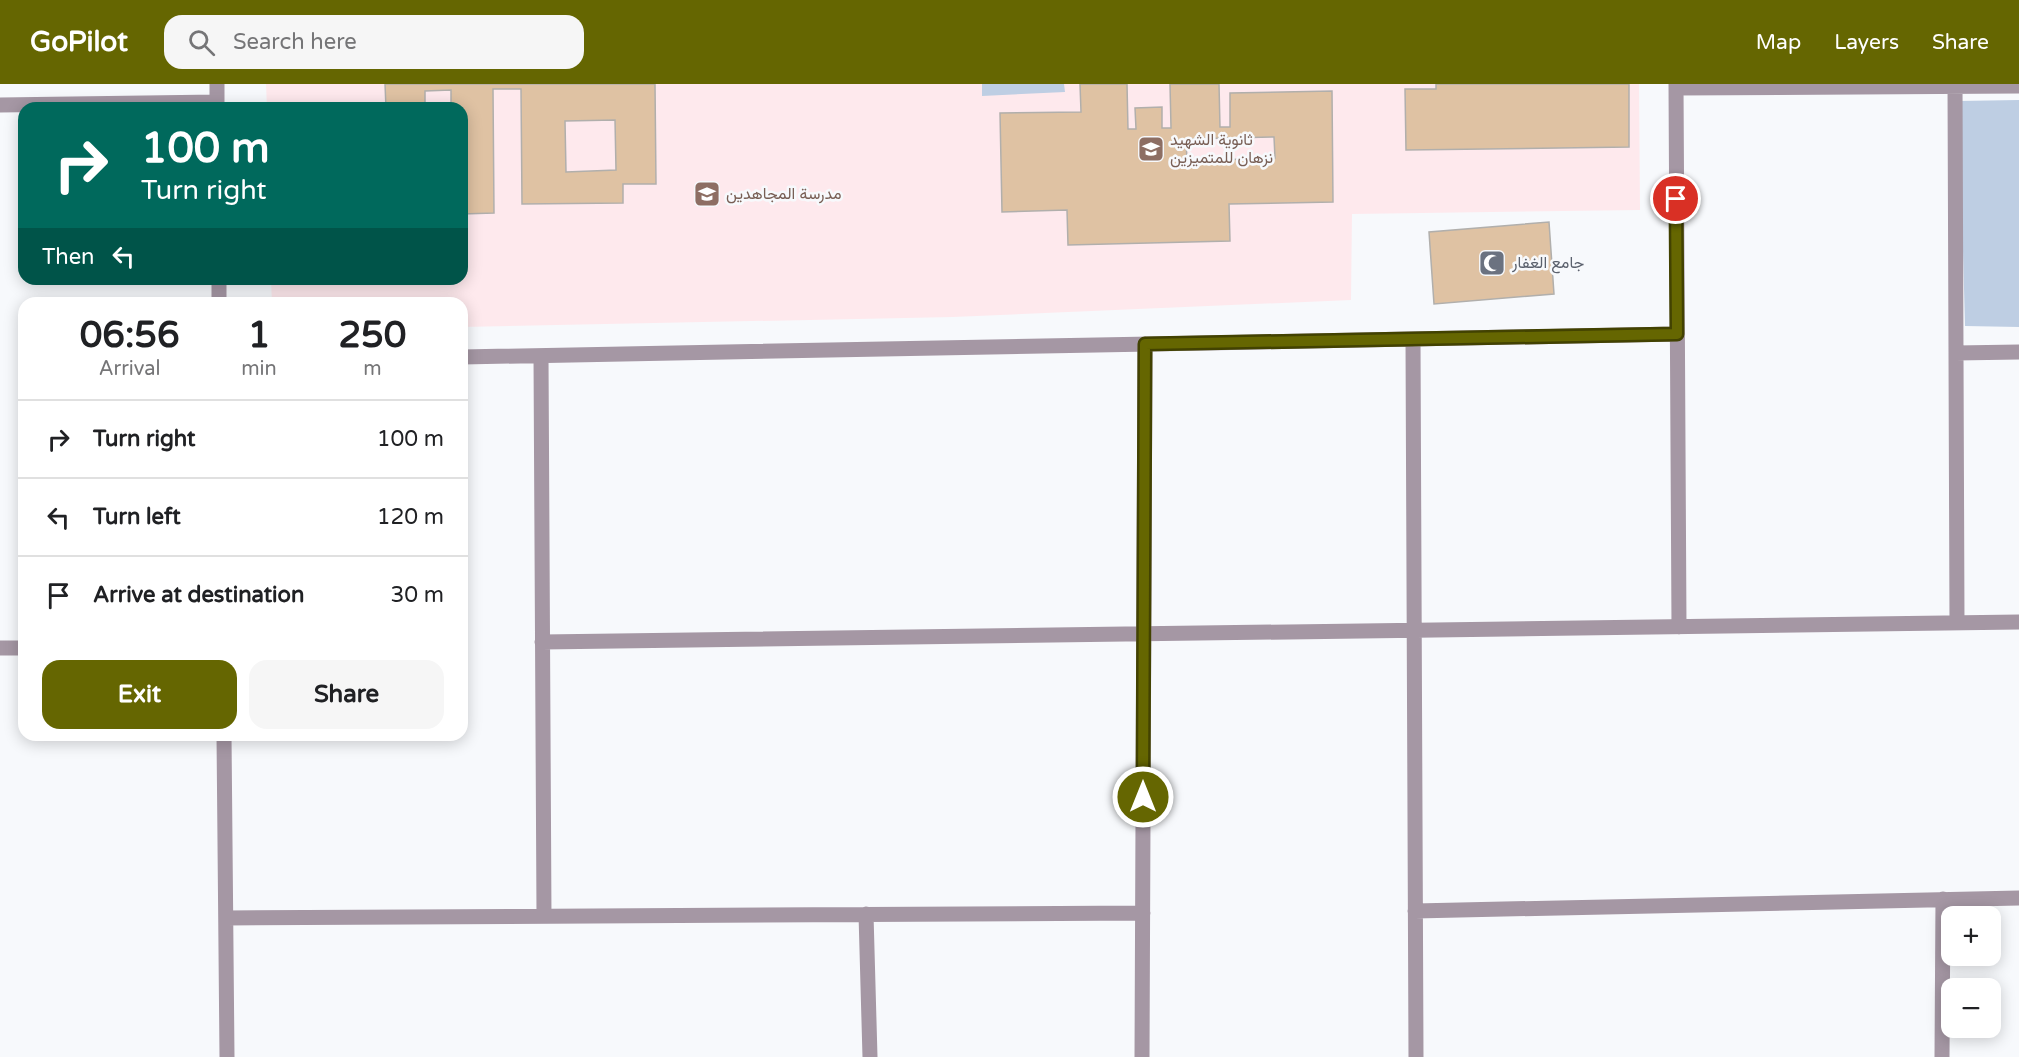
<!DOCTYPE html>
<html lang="en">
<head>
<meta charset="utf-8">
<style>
	body { margin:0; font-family:"Varela Round",Vazirmatn,sans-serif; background:#f6f6f6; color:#202124; height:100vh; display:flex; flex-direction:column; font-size:22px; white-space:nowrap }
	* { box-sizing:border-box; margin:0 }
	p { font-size:20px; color:#757577 }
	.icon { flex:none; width:33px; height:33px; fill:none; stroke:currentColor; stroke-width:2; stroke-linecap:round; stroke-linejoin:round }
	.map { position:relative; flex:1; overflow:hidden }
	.sheet { position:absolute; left:18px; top:213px; width:450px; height:444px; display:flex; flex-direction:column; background:#fff; border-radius:18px; box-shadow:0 3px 15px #0003 }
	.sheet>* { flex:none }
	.top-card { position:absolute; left:18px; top:18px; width:450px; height:183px; border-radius:18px; box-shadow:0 3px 15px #0003; background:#00695c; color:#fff; overflow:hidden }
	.buttons { position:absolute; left:1941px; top:822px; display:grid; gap:12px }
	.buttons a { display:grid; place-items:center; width:60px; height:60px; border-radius:12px; background:#fff; box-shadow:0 3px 15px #0003; font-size:30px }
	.pin { position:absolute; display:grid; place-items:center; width:51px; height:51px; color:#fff; margin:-26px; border:3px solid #fff; border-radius:50%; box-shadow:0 2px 6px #0007 }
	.me { position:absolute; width:66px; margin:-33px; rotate:0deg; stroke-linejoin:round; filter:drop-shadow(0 0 4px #0008) }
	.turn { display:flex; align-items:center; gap:21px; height:126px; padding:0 24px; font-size:27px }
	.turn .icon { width:78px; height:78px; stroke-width:2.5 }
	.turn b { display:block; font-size:42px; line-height:51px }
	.then { display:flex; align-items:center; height:57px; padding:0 24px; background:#0003; gap:12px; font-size:22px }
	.eta { display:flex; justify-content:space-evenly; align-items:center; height:102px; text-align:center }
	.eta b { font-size:36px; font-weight:700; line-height:42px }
	.button { display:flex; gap:12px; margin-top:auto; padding:12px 24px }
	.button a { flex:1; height:69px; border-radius:18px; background:#656601; color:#fff; font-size:24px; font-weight:700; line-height:69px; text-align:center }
	.button a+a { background:#f6f6f6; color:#202124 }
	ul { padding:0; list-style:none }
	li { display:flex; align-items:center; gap:18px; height:78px; padding:0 24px; border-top:2px solid #e0e0e0 }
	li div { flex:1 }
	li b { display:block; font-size:22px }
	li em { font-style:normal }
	header { display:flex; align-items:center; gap:36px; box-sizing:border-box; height:84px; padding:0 30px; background:#656601; color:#fff }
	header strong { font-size:28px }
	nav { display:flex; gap:33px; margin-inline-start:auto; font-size:21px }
	.search { width:420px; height:54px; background:#f6f6f6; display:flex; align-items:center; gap:15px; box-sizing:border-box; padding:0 21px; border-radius:18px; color:#757577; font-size:22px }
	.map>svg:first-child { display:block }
	.education { fill:#fee9ed }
	.green { fill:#becee3 }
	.building { fill:#dfc2a3; stroke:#b1afac; stroke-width:1.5; fill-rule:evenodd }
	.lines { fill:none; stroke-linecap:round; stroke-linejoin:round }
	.street { stroke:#a597a4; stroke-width:15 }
	.route-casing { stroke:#424201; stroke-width:15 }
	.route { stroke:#656601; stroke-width:10 }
	.labels { text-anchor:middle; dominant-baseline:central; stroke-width:5; stroke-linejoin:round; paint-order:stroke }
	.education-label { font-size:16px; fill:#785e54; stroke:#f7f9fc; text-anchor:start }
	.worship-label { font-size:16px; fill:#5b616d; stroke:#f7f9fc; text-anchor:start }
</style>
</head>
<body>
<header>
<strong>GoPilot</strong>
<div class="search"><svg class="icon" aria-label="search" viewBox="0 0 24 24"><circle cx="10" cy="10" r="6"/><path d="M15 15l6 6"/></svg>Search here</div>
<nav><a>Map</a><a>Layers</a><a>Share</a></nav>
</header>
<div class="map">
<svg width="2019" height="973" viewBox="0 0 2019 973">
	<rect width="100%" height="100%" fill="#f7f9fc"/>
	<path class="education" d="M266,0H1639L1640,126L1352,130L1351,216L953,233L462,243V219H272L271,195H462V24H267Z"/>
	<path class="green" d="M982,0H1064L1065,8L982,12Z
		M2019,16V243L1965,242L1959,17Z"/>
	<path class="building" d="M385,0H655L656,100H623V119L522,120L521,5H493L494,129L462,130V24H451V6L425,7V24H386ZM615,36L616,86L566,88L565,37Z
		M1080,0H1127L1128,45H1136L1135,24L1162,23V44H1171L1170,0H1219L1220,43H1230V9L1332,7L1333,118L1229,120L1230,157L1068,161L1067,126L1002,128L1000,29L1081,28ZM1274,53L1275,74L1187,77L1186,55Z
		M1436,0H1629V63L1406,66L1405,5H1436Z
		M1549,138L1554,210L1434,220L1429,148Z"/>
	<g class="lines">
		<path class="street" d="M217,0V24
			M1676,0L1679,543
			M1955,0L1957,539
			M1676,4L2019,2
			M0,21L217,18
			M219,195V219
			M1413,255L1416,973
			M1956,269L2019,268
			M541,272L544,832
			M462,273L1677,250
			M542,558L2019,538
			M0,564H24
			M224,651L227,973
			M1415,827L2019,814
			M866,830L870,973
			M226,834L1143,829
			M1142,973L1145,260
			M1942,973L1943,815"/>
	</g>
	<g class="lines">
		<defs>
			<path id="route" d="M1143,713L1145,260L1677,250L1676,115"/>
		</defs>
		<use href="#route" class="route-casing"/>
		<use href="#route" class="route"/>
	</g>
	<defs>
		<symbol id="school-square" viewBox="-11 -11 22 22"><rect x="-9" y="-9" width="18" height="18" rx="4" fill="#8d6e63" stroke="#f7f9fc"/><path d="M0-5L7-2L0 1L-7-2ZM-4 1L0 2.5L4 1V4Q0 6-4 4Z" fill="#fff"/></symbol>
		<symbol id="mosque-square" viewBox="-11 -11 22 22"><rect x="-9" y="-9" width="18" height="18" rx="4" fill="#6b7280" stroke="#f7f9fc"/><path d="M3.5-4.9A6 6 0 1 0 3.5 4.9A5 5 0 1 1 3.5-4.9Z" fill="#fff"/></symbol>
	</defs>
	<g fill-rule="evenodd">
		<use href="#school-square" x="1136" y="50" width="30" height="30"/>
		<use href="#school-square" x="692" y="95" width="30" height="30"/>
		<use href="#mosque-square" x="1477" y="164" width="30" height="30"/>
	</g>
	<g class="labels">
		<g class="education-label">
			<text x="1170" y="56">ثانوية الشهيد<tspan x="1170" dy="18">نزهان للمتميزين</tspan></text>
			<text x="726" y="110">مدرسة المجاهدين</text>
		</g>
		<g class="worship-label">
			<text x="1512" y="179">جامع الغفار</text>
		</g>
	</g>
</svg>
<div class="buttons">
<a>+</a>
<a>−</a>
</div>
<div class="pin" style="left:1676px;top:115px;background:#d93025"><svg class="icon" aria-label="arrive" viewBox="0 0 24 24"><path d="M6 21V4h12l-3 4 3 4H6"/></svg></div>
<svg class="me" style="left:1143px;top:713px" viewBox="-20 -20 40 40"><circle r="17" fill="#656601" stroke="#fff" stroke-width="3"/><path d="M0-11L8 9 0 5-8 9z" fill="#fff"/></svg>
<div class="top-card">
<div class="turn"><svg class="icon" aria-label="right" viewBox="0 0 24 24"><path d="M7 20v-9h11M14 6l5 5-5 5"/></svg><div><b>100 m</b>Turn right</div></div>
<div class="then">Then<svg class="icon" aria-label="left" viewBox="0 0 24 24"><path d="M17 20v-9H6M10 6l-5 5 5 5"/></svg></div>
</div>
<section class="sheet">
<div class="eta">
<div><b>06:56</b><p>Arrival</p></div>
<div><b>1</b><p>min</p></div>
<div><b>250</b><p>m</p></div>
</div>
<ul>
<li><svg class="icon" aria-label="right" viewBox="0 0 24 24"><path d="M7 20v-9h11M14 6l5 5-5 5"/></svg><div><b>Turn right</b></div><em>100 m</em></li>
<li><svg class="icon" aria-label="left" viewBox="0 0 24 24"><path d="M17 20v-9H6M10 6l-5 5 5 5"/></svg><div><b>Turn left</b></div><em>120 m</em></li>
<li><svg class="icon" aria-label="arrive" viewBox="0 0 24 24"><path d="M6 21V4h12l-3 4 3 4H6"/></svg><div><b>Arrive at destination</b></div><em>30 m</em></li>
</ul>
<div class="button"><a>Exit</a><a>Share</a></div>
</section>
</div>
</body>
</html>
